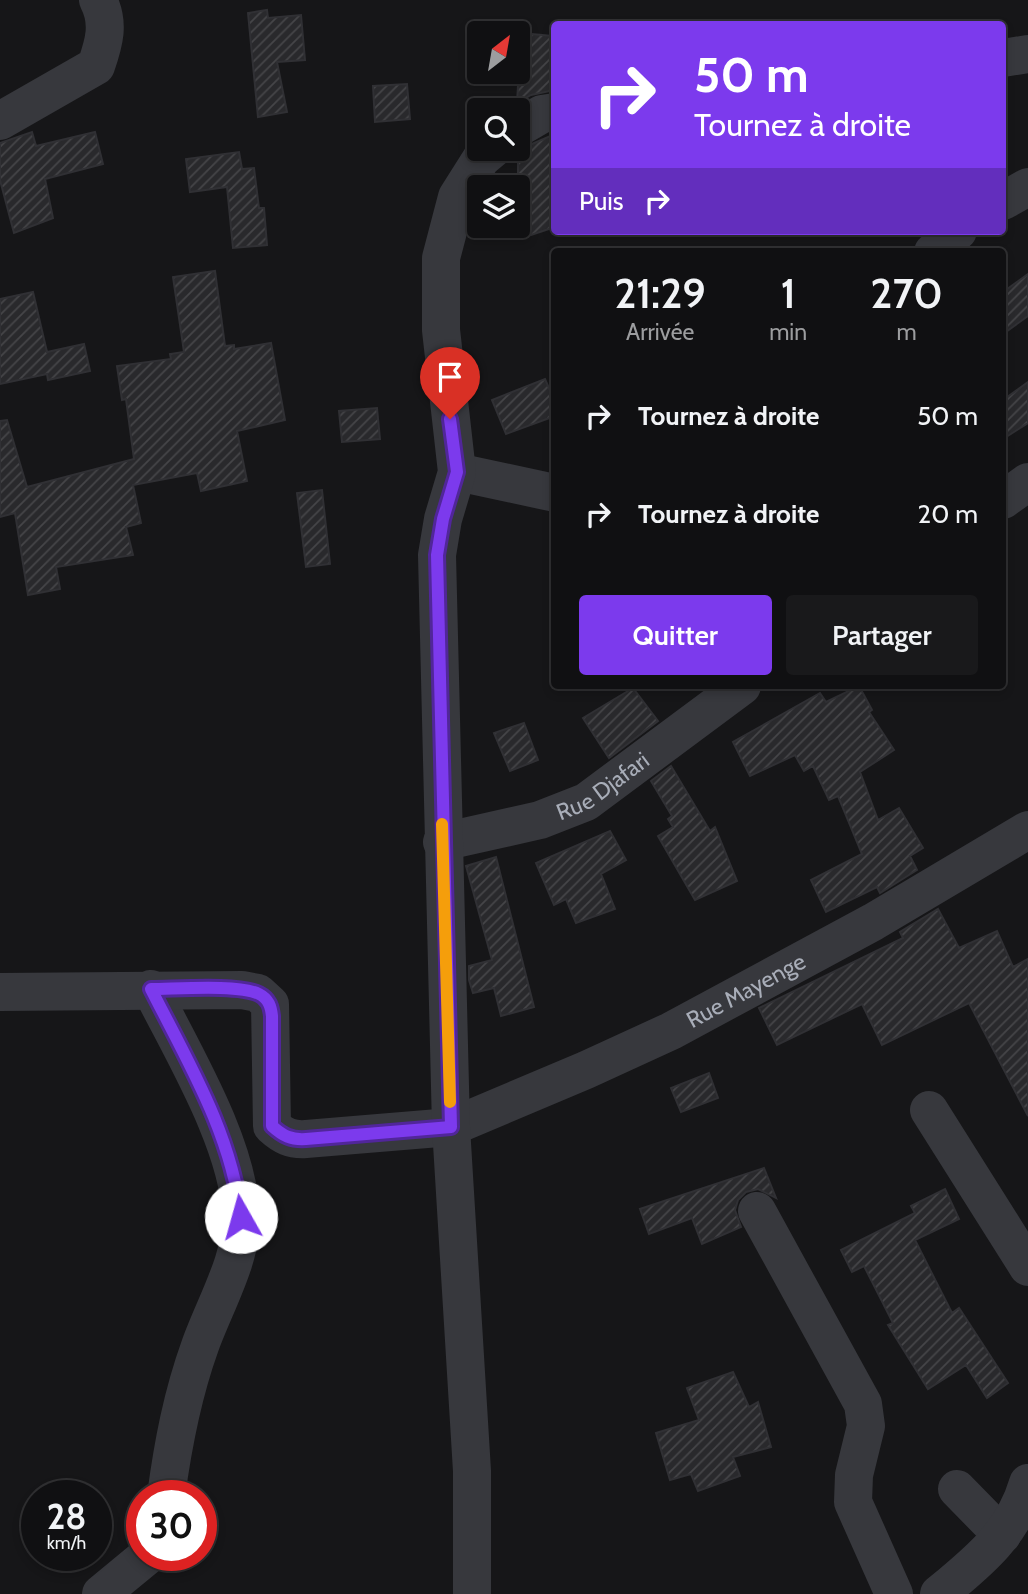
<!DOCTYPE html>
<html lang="fr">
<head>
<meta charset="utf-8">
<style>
	body { margin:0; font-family:Cabin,sans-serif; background:#19191b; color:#f1f3f6; height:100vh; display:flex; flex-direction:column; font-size:26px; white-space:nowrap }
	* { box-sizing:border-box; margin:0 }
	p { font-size:23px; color:#9c9d9f }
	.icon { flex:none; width:38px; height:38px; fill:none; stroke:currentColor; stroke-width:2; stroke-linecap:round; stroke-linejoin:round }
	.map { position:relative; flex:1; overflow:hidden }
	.drawer { position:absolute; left:551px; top:248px; width:455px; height:441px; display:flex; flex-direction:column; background:#101012; border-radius:7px; box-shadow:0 4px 10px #0003,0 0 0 2px #303032 }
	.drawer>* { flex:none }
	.hud { position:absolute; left:551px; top:21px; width:455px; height:214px; border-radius:7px; box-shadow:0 4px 10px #0003,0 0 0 2px #303032; background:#7c3aed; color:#fff; overflow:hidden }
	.needle { width:46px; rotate:31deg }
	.controls { position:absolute; left:467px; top:21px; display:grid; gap:14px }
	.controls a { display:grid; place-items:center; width:63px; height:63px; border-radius:7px; background:#101012; box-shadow:0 4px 10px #0003,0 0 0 2px #303032; font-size:35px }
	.speed { position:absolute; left:21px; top:1480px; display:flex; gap:14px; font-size:35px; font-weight:700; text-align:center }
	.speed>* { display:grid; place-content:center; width:91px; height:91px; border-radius:50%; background:#101012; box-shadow:0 4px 10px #0003,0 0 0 2px #303032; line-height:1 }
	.speed small { font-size:18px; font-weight:400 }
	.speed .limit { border:10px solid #d22; background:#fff; color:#111 }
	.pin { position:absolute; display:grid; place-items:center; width:60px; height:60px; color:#fff; margin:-72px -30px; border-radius:50% 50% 50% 0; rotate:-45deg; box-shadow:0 0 7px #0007 }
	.pin .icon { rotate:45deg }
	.me { position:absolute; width:77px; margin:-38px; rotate:353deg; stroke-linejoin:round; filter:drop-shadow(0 0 5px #0008) }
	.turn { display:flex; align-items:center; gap:24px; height:147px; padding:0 28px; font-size:32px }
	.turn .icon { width:91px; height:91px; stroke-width:2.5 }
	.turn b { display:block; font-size:49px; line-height:60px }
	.then { display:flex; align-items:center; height:66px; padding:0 28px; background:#0003; gap:14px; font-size:26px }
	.eta { display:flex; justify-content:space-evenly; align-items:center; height:119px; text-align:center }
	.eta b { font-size:42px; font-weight:600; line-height:49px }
	.button { display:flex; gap:14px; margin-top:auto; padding:14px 28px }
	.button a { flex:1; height:80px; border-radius:7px; background:#7c3aed; color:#fff; font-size:28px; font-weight:600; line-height:80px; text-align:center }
	.button a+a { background:#19191b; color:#f1f3f6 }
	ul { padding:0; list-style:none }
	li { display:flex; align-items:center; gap:21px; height:98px; padding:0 28px }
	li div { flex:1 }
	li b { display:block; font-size:26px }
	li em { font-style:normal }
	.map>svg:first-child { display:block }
	.building { fill:url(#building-hatch); stroke:#303034; stroke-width:2 }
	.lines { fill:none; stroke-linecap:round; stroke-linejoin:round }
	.street { stroke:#37383d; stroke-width:38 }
	.route-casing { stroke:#51269a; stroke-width:18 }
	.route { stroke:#7c3aed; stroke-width:12 }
	.slow { stroke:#f59e0b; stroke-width:12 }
	.labels { text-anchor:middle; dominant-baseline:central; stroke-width:7; stroke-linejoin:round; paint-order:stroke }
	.street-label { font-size:23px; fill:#a8adb8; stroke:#111113 }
</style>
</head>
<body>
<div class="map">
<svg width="1028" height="1594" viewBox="0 0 1028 1594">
	<defs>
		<pattern id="building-hatch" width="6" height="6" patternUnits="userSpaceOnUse" patternTransform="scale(1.75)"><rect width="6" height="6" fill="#29292c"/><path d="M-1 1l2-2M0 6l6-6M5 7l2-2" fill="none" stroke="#454548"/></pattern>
	</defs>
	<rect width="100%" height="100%" fill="#161618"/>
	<path class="building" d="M267,10L268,18L301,15L305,60L277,62L287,112L258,117L248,13Z
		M521,33L552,36L550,91L531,95L517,103Z
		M407,84L410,119L375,122L373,86Z
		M32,132L36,146L95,132L103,164L45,179L53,218L14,233L0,180V143Z
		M555,134V227L525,237L518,215V187H489L494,179L518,176V150Z
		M239,152L242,169L254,168L259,208H264L267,245L233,248L227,187L190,192L186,159Z
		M215,271L225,346L234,345V349L271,343L285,420L237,431L247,481L201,491L197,473L133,485L141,523L126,527L133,555L56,567L60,589L28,595L15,513L0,517V421L7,420L27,487L134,459L126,399L122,400L117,366L171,359L170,354L184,352L173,277Z
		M1028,274V316L1003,334V292Z
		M33,292L47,352L84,344L90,371L48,380L47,374L0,384V299Z
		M545,379L555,402V416L506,434L492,400Z
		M1028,382V423L1003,439V400Z
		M377,408L380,439L342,442L339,411Z
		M322,490L330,564L306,567L297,493Z
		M859,686L872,710L869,712L894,750L860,772L878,820L899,808L923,848L910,856L917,870L880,893L877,887L826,912L811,880L862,854L838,796L829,800L813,766L804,771L795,755L750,776L733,742L820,693L826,702Z
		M633,688L658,721L609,758L583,718Z
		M524,723L538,760L510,771L494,733Z
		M671,766L710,831L715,827L737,881L695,900L658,836L673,827L668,819L672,816L651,781Z
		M610,831L626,860L601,874L615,909L576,923L566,899L554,905L536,863Z
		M496,857L534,1007L501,1016L494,988L473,993L469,980V966L492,960L466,866Z
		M938,909L959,948L997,931L1013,967L1028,959V1116L969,1003L882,1045L862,1004L777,1045L759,1008L903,938L900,932Z
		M709,1073L718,1098L681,1112L671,1088Z
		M764,1168L776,1198L758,1189L746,1192L738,1200L735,1210L741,1227L702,1244L692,1218L649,1234L640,1209Z
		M945,1189L959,1219L915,1240L952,1313L959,1308L1008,1383L987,1398L966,1365L928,1389L888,1325L893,1323L864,1266L852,1272L841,1250L915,1213L911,1206Z
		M733,1372L749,1407L758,1402L771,1447L733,1457L740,1476L698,1491L691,1474L670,1480L656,1433L699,1420L687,1388Z"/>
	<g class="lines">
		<g class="street">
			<path d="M1003,58L1028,54"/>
			<path d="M0,121L96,66C104,43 110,23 98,0"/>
			<path d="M518,128L542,114L555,112"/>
			<path d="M1003,201L1028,187"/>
			<path d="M933,252L958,231"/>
			<path d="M457,472L555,493"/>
			<path d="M1003,500L1028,482"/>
			<path id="s1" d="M442,842L540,820L586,802L742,686"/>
			<path d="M151,989C183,1053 238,1143 241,1215C243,1258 214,1306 200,1346C182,1396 173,1444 166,1496"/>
			<path id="s2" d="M0,992L242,990L258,993L270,1004L272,1126C283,1136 291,1140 306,1139L451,1127L586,1070L671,1031L873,922L1028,830"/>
			<path d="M929,1110L1028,1267"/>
			<path d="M757,1211L863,1404L866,1426L854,1475L853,1502L894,1594"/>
			<path d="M957,1489L1002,1535"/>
			<path d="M101,1594L147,1556"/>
			<path d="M472,1594V1471L451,1127L437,555L443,519L457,472L441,330V258L457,197L481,159L493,149"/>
			<path d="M939,1594C979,1561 1013,1534 1028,1483"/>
		</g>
	</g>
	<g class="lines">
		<defs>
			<path id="route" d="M241,1217C232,1135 188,1062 151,989C176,989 239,984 259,994C269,999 271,1007 272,1016V1126C283,1136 291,1140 306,1139L451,1127L437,555L443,519L457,472L450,419"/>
		</defs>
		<use href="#route" class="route-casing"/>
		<use href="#route" class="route"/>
		<path class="slow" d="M442,824L450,1102"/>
	</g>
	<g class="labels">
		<g class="street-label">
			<text stroke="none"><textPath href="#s1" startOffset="172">Rue Djafari</textPath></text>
			<text stroke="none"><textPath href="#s2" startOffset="905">Rue Mayenge</textPath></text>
		</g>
	</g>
</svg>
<div class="controls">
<a><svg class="needle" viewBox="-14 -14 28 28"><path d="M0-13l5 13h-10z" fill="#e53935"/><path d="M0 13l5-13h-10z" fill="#9c9d9f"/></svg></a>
<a><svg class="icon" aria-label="search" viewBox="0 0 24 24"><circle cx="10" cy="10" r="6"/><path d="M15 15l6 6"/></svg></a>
<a><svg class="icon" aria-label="layers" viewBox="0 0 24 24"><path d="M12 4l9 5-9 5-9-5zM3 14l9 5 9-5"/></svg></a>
</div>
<div class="speed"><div>28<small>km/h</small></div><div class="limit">30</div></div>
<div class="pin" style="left:450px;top:419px;background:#d93025"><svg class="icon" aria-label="arrive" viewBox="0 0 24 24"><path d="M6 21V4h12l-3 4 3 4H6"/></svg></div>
<svg class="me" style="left:241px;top:1217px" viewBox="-20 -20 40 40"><circle r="19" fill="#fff"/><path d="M0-13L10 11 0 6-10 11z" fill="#7c3aed"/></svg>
<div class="hud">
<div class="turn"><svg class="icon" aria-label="right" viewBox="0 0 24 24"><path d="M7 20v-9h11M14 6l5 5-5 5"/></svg><div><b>50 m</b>Tournez à droite</div></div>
<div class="then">Puis<svg class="icon" aria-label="right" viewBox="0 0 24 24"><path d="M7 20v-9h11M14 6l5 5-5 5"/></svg></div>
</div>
<section class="drawer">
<div class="eta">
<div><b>21:29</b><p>Arrivée</p></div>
<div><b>1</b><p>min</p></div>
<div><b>270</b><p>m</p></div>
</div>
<ul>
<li><svg class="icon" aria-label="right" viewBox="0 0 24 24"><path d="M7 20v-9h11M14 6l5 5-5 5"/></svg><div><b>Tournez à droite</b></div><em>50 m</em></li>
<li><svg class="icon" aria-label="right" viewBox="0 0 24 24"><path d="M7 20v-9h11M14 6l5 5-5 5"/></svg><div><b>Tournez à droite</b></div><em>20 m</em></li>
</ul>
<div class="button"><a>Quitter</a><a>Partager</a></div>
</section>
</div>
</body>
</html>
